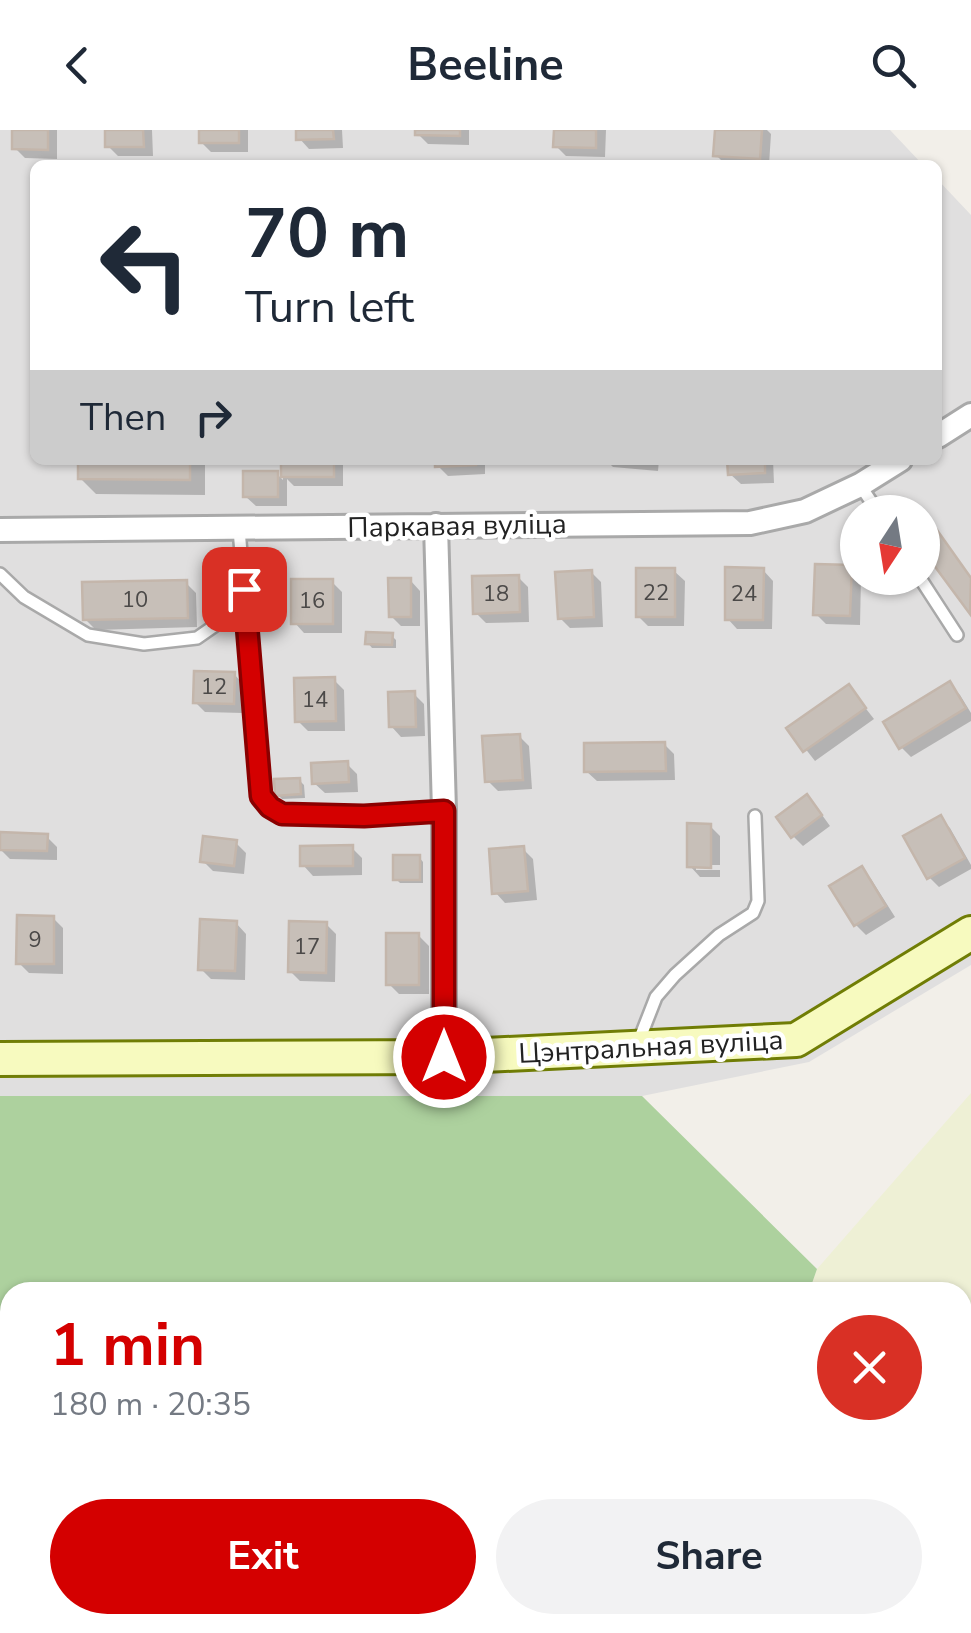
<!DOCTYPE html>
<html lang="en">
<head>
<meta charset="utf-8">
<style>
	body { margin:0; font-family:"Nunito Sans",sans-serif; background:#f2f2f3; color:#1f2937; height:100vh; display:flex; flex-direction:column; font-size:38px; white-space:nowrap }
	* { box-sizing:border-box; margin:0 }
	p { font-size:32px; color:#747a83 }
	.icon { flex:none; width:55px; height:55px; fill:none; stroke:currentColor; stroke-width:2; stroke-linecap:round; stroke-linejoin:round }
	.map { position:relative; flex:1; overflow:hidden }
	.drawer { position:absolute; left:0px; top:1152px; width:972px; height:352px; display:flex; flex-direction:column; background:#fff; border-radius:30px 30px 0 0; box-shadow:0 2px 8px #0004 }
	.drawer>* { flex:none }
	.guide { position:absolute; left:30px; top:30px; width:912px; height:305px; border-radius:15px; box-shadow:0 2px 8px #0004; background:#fff; color:#1f2937; overflow:hidden }
	.needle { width:65px; rotate:192deg }
	.controls { position:absolute; left:840px; top:365px; display:grid; gap:20px }
	.controls a { display:grid; place-items:center; width:100px; height:100px; border-radius:50%; background:#fff; box-shadow:0 2px 8px #0004; font-size:50px }
	.pin { position:absolute; display:grid; place-items:center; width:85px; height:85px; color:#fff; margin:-42px; border-radius:20px; box-shadow:0 5px 15px #0006 }
	.me { position:absolute; width:110px; margin:-55px; rotate:0deg; stroke-linejoin:round; filter:drop-shadow(0 0 8px #0008) }
	.turn { display:flex; align-items:center; gap:35px; height:210px; padding:0 50px; font-size:45px }
	.turn .icon { width:130px; height:130px; stroke-width:2.5 }
	.turn b { display:block; font-size:70px; line-height:85px }
	.then { display:flex; align-items:center; height:95px; padding:0 50px; background:#0003; gap:20px; font-size:38px }
	.round { display:grid; place-items:center; flex:none; width:105px; height:105px; border-radius:52px; background:#f2f2f3 }
	.headline { display:flex; align-items:center; justify-content:space-between; height:170px; padding:0 50px }
	h1 { font-size:60px; font-weight:700; line-height:75px; color:#d40000 }
	.button { display:flex; gap:20px; margin-top:auto; padding:20px 50px }
	.button a { flex:1; height:115px; border-radius:60px; background:#d40000; color:#fff; font-size:40px; font-weight:700; line-height:115px; text-align:center }
	.button a+a { background:#f2f2f3; color:#1f2937 }
	header { display:flex; justify-content:space-between; align-items:center; height:130px; padding:0 50px; background:#fff; font-size:45px; font-weight:700 }
	.map>svg:first-child { display:block }
	.residential { fill:#e0dfdf; fill-rule:evenodd }
	.industrial { fill:#ebdbe8 }
	.farmland { fill:#eef0d5 }
	.forest { fill:#add19e }
	.shadow { fill:#0003 }
	.building { fill:#c7bfb8; stroke:#c4b6ab; stroke-width:2.5 }
	.lines { fill:none; stroke-linecap:round; stroke-linejoin:round }
	.lane-casing { stroke:#a9a9a9; stroke-width:16 }
	.street-casing { stroke:#a9a9a9; stroke-width:28 }
	.secondary-casing { stroke:#707d05; stroke-width:38 }
	.lane { stroke:#fff; stroke-width:11 }
	.street { stroke:#fff; stroke-width:22 }
	.secondary { stroke:#f7fabf; stroke-width:32 }
	.route-casing { stroke:#8a0000; stroke-width:25 }
	.route { stroke:#d40000; stroke-width:18 }
	.labels { text-anchor:middle; dominant-baseline:central; stroke-width:9; stroke-linejoin:round; paint-order:stroke }
	.number-label { font-size:22px; fill:#4b4948 }
	.street-label { font-size:28px; fill:#222; stroke:#fff }
</style>
</head>
<body>
<header><svg class="icon" aria-label="back" viewBox="0 0 24 24"><path d="M15 5l-7 7 7 7"/></svg>Beeline<svg class="icon" aria-label="search" viewBox="0 0 24 24"><circle cx="10" cy="10" r="6"/><path d="M15 15l6 6"/></svg></header>
<div class="map">
<svg width="971" height="1503" viewBox="0 0 971 1503">
	<rect width="100%" height="100%" fill="#f2efe9"/>
	<path class="residential" d="M0,0H890L923,35H35V330H938V50L971,85V835L809,932L642,966H0ZM858,382H922V448H858Z"/>
	<path class="industrial" d="M59,1495H142L143,1503H18Z"/>
	<path class="farmland" d="M971,963V1503H707L706,1495H962V1162H809L817,1139Z"/>
	<path class="forest" d="M0,966H642L817,1139L809,1162H10V1495H59L18,1503H0Z
		M142,1495H706L707,1503H143Z"/>
	<path class="shadow" d="M15,0H57V29L25,28L15,18Z
		M108,0H152L153,26H118L108,16Z
		M201,0H248V22H211L201,12Z
		M298,0H342L343,18L309,19L299,8Z
		M418,0H469V15L428,14L418,4Z
		M556,0H606L605,27L566,26L556,16Z
		M717,0H767L771,4L769,35H726L716,25Z
		M80,330H205V365L96,364L80,348Z
		M283,330H343V356H294L287,349V376H256L245,366L276,343L283,350Z
		M438,330H485V344L448,346L438,336Z
		M606,330H659L658,341L613,337Z
		M730,330H773L774,353L741,354L730,344Z
		M851,438L858,444V448H861L860,495L826,494L816,484Z
		M763,440L773,451L772,499H737L727,488Z
		M674,441L685,451L684,496H648L638,486Z
		M591,442L601,452L603,497L570,498L560,488Z
		M518,447L528,457L529,492L486,493L476,483Z
		M410,450L420,461V496H401L391,486Z
		M332,452L342,462V503H304L294,492Z
		M186,453L196,463L197,497L96,500L85,489Z
		M391,505L396,510V518H372L368,513Z
		M234,544L244,555L243,583L205,582L195,572Z
		M334,550L344,560L345,601H308L298,591Z
		M950,555L960,565L971,583V591L911,627L901,617Z
		M849,557L874,589L815,631L790,599Z
		M414,564L424,574L425,606L401,607L391,596Z
		M519,606L529,616L532,659L498,661L488,651Z
		M664,614L674,624L675,650L597,651L586,641Z
		M347,634L357,644L358,662L325,663L314,653Z
		M299,650L304,655L305,668L282,669L278,665Z
		M817,678L830,696L803,716L793,706Z
		M940,688L950,698L971,735V739L939,757L929,747Z
		M710,696L720,706V735H696V740H720V747H700L690,736Z
		M0,705L47,707L57,717V730L10,729L0,719Z
		M236,713L246,723L244,744L213,741L203,731Z
		M352,718L362,728V745L313,746L303,735Z
		M523,719L533,729L537,770L505,773L495,762Z
		M419,727L423,732V753H400L396,749Z
		M861,739L871,749L895,787L866,805L856,795Z
		M53,788L63,798V844L29,843L19,833Z
		M236,793L246,804L245,850L211,849L201,839Z
		M326,794L336,804L335,852L300,851L290,841Z
		M418,805L429,816V864H399L389,854Z"/>
	<path class="building" d="M12,0H48V20L12,19Z
		M105,0H143L144,17H105Z
		M199,0H239V13H199Z
		M296,0H333L334,9L296,10Z
		M415,0H460V6L415,5Z
		M554,0H596V18L553,17Z
		M715,0H762L760,29L713,26Z
		M78,330H190V350L78,349Z
		M281,330H334V347H281Z
		M435,330H476V335L435,337Z
		M727,330H765V343L728,345Z
		M243,341H278V367H243Z
		M937,400L971,448L970,484L922,419V411Z
		M815,434L852,435L850,486L813,485Z
		M725,437L764,438L763,490H725Z
		M636,438H675V487H636Z
		M592,440L594,487L558,489L555,442Z
		M519,445L520,482L473,484L472,446Z
		M388,448H411V487H389Z
		M291,449H333V494H291Z
		M187,450L188,488L83,490L82,452Z
		M366,502L393,503L392,515L365,514Z
		M194,541L235,542L234,574L193,573Z
		M335,547L336,591L295,592L294,548Z
		M950,551L966,578L899,619L883,592Z
		M849,554L866,578L803,622L786,598Z
		M415,561L416,597H389L388,562Z
		M520,604L523,650L485,652L482,606Z
		M665,612L666,641L584,642V613Z
		M348,631L349,652L312,654L311,633Z
		M300,648L301,664L275,666L274,649Z
		M807,664L822,685L791,708L776,687Z
		M941,685L965,728L927,749L903,706Z
		M687,693L711,694V738L687,737Z
		M0,702L48,704L47,721L0,720Z
		M203,706L237,710L234,736L200,732Z
		M353,715V736H300V716Z
		M524,716L528,761L492,764L489,719Z
		M393,725H420V750H393Z
		M862,736L886,776L854,796L829,756Z
		M17,785L54,786V834H16Z
		M200,789L237,791L235,841L198,840Z
		M289,791L327,792L326,843L288,842Z
		M386,803H419V855H386Z"/>
	<g class="lines">
		<defs>
			<path id="lane" d="M860,355L878,382
				M239,399L261,666L270,677L283,684L364,686L444,681
				M0,444L24,467L88,505L144,514L197,508L220,492L244,459
				M920,448L957,505
				M638,913L656,867L675,845L719,805L753,783L758,771L755,686"/>
			<path id="street" d="M938,306L971,285
				M436,395L444,681V927
				M0,400L750,393L805,381L860,355L900,330"/>
			<path id="secondary" d="M0,929L444,927L796,910L971,803"/>
		</defs>
		<use href="#lane" class="lane-casing"/>
		<use href="#street" class="street-casing"/>
		<use href="#secondary" class="secondary-casing"/>
		<use href="#lane" class="lane"/>
		<use href="#street" class="street"/>
		<use href="#secondary" class="secondary"/>
	</g>
	<g class="lines">
		<defs>
			<path id="route" d="M244,459L261,666L270,677L282,684L364,686L444,681V927"/>
		</defs>
		<use href="#route" class="route-casing"/>
		<use href="#route" class="route"/>
	</g>
	<g class="labels">
		<g class="number-label">
			<text x="656" y="463">22</text>
			<text x="496" y="464">18</text>
			<text x="744" y="464">24</text>
			<text x="135" y="470">10</text>
			<text x="312" y="471">16</text>
			<text x="214" y="557">12</text>
			<text x="315" y="570">14</text>
			<text x="35" y="810">9</text>
			<text x="307" y="817">17</text>
		</g>
		<g class="street-label">
			<text transform="translate(457 396) rotate(-1)">Паркавая вуліца</text>
			<text transform="translate(651 917) rotate(-3)">Цэнтральная вуліца</text>
		</g>
	</g>
</svg>
<div class="controls">
<a><svg class="needle" viewBox="-14 -14 28 28"><path d="M0-13l5 13h-10z" fill="#e53935"/><path d="M0 13l5-13h-10z" fill="#747a83"/></svg></a>
</div>
<div class="pin" style="left:244px;top:459px;background:#d93025"><svg class="icon" aria-label="arrive" viewBox="0 0 24 24"><path d="M6 21V4h12l-3 4 3 4H6"/></svg></div>
<svg class="me" style="left:444px;top:927px" viewBox="-20 -20 40 40"><circle r="17" fill="#d40000" stroke="#fff" stroke-width="3"/><path d="M0-11L8 9 0 5-8 9z" fill="#fff"/></svg>
<div class="guide">
<div class="turn"><svg class="icon" aria-label="left" viewBox="0 0 24 24"><path d="M17 20v-9H6M10 6l-5 5 5 5"/></svg><div><b>70 m</b>Turn left</div></div>
<div class="then">Then<svg class="icon" aria-label="right" viewBox="0 0 24 24"><path d="M7 20v-9h11M14 6l5 5-5 5"/></svg></div>
</div>
<section class="drawer">
<div class="headline"><div><h1>1 min</h1><p>180 m · 20:35</p></div><a class="round" style="background:#d93025;color:#fff"><svg class="icon" aria-label="close" viewBox="0 0 24 24"><path d="M6 6l12 12M18 6L6 18"/></svg></a></div>
<div class="button"><a>Exit</a><a>Share</a></div>
</section>
</div>
</body>
</html>
